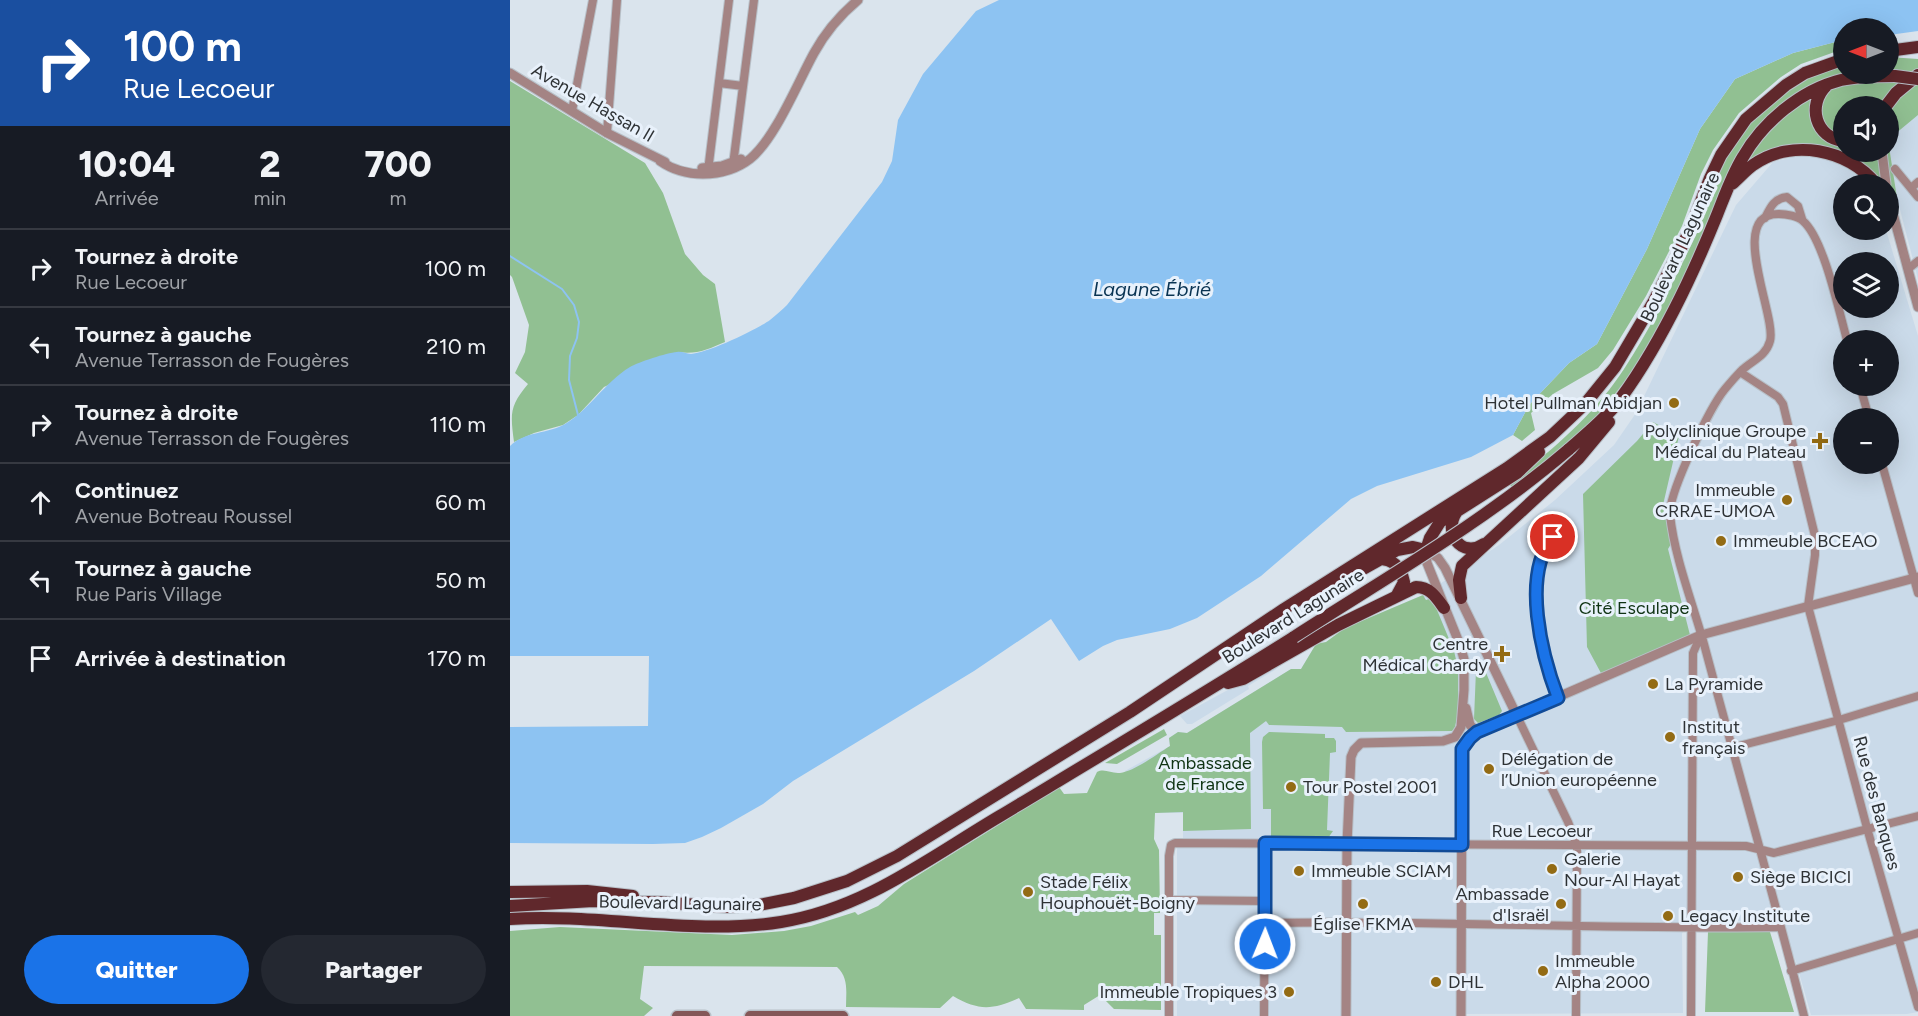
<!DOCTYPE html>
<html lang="fr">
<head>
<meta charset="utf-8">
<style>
	body { margin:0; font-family:Figtree,sans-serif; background:#242831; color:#f1f3f6; height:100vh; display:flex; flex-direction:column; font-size:22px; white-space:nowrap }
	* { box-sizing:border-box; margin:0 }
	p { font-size:20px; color:#9ea1a6 }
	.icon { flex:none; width:33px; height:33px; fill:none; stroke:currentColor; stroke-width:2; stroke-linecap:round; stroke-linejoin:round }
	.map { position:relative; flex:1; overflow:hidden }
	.sheet { display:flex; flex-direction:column; background:#171b24; width:510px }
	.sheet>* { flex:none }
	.banner { background:#1a4fa0; color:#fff; overflow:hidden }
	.needle { width:39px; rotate:270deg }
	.controls { position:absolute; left:1323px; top:18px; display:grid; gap:12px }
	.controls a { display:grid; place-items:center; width:66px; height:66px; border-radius:50%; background:#171b24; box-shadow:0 6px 24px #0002; font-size:30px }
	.pin { position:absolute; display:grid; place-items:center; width:51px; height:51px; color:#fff; margin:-26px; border:3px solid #fff; border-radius:50%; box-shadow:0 2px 6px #0007 }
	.me { position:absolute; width:66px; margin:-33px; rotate:1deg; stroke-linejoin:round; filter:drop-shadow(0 0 4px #0008) }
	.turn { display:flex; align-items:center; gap:21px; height:126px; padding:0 24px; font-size:27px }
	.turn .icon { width:78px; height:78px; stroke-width:2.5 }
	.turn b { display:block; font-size:42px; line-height:51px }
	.eta { display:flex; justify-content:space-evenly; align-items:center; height:102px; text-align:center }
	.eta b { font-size:36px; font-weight:800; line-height:42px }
	.action { display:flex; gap:12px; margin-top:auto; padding:12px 24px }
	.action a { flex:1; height:69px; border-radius:36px; background:#1a73e8; color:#fff; font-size:24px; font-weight:800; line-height:69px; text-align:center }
	.action a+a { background:#242831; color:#f1f3f6 }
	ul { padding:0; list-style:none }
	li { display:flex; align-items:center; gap:18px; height:78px; padding:0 24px; border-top:2px solid #363941 }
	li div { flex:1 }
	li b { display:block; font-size:22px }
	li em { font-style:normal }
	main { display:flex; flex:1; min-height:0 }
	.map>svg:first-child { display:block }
	.built { fill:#cadae9; fill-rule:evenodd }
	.green { fill:#91c092 }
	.water { fill:#8dc3f2 }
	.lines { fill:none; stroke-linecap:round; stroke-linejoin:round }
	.stream { stroke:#8dc3f2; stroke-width:2 }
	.minor-casing { stroke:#b8c0c8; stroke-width:10 }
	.tertiary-casing { stroke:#b8c0c8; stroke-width:11 }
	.secondary-casing { stroke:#b8c0c8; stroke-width:13 }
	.trunk-casing { stroke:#b8c0c8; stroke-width:14 }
	.minor { stroke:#a48484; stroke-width:8 }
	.tertiary { stroke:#a48484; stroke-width:9 }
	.secondary { stroke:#845758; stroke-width:10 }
	.trunk { stroke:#60282c; stroke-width:12 }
	.trunk-bridge-casing { stroke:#b8c0c8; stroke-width:14; stroke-linecap:butt }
	.trunk-bridge { stroke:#60282c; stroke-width:12 }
	.route-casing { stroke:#114b97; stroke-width:15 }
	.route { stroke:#1a73e8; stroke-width:10 }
	.poi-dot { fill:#936b14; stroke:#e8f1fb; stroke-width:2 }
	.labels { text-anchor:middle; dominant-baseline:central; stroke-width:6; stroke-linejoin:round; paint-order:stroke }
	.street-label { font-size:18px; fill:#2e3235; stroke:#e8f1fb }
	.poi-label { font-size:18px; fill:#2e3235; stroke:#e8f1fb; text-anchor:start }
	.park-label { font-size:18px; fill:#0f3313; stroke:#e8f1fb }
	.water-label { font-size:20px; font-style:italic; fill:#093352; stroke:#e8f1fb }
</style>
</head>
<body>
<main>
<section class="sheet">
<div class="banner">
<div class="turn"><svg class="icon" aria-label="right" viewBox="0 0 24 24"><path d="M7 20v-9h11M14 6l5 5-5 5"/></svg><div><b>100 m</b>Rue Lecoeur</div></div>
</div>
<div class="eta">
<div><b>10:04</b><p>Arrivée</p></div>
<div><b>2</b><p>min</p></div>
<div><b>700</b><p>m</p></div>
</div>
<ul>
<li><svg class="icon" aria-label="right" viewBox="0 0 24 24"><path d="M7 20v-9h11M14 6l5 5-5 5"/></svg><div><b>Tournez à droite</b><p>Rue Lecoeur</p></div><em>100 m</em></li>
<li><svg class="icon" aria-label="left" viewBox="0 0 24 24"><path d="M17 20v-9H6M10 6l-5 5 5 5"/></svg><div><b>Tournez à gauche</b><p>Avenue Terrasson de Fougères</p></div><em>210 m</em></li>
<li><svg class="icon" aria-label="right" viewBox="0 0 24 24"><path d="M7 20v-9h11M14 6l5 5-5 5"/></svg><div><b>Tournez à droite</b><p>Avenue Terrasson de Fougères</p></div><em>110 m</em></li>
<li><svg class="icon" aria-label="ahead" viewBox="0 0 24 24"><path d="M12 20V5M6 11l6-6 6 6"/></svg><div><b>Continuez</b><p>Avenue Botreau Roussel</p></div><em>60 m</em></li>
<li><svg class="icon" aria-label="left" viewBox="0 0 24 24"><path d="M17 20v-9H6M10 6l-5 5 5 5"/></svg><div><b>Tournez à gauche</b><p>Rue Paris Village</p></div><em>50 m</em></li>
<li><svg class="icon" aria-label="arrive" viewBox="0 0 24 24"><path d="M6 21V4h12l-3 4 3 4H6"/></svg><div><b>Arrivée à destination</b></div><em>170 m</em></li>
</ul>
<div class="action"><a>Quitter</a><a>Partager</a></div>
</section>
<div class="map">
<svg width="1408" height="1016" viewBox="0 0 1408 1016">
	<rect width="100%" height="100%" fill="#dae4ed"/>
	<path class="built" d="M1408,115V279L1387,198L1378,139Z
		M1295,154L1327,159L1356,182L1357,184H1334V230H1376L1408,336V1012L1397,1014L1301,1015L1286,962L1270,920L1211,921L1176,923L1172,934L1173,1013L948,1014V1016H667V849L670,838H673V813H645V816L615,771L660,746L659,738L668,732L677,733L781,669H791L806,644L816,642L835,628L913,595L989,545L1045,500L1104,445L1126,413L1226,205L1263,162ZM1334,262H1378V308H1334ZM1334,340H1378V386H1334ZM1334,418H1378V464H1334Z
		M782,655L765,670L738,686L739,689L682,724H677L670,716Z"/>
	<path class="green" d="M1333,40V49L1291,64L1271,77L1229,113L1203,150L1191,174L1172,226L1136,296L1103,350L1088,368L1043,394L1021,413L1025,430L1012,441L1003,435L1019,405L1059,363L1087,344L1137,249L1190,129L1225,79L1283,53Z
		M1379,57L1408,59V115L1379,139L1378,106H1334V152H1378L1379,146L1387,198L1379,191L1378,184H1371L1365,176L1289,146L1213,185L1188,247L1159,309L1119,376L1082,423L1003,488L999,484C1041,451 1085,414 1114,369C1142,326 1165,279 1187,233C1198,209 1203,184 1213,160C1229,125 1263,97 1295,78C1306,71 1321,68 1333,63L1334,74H1378Z
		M0,81L135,163L153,193L175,254L193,275L205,284L215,342C199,349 186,355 168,352L94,387L68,415L53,425L24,433L4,442C0,412 0,406 18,384L5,373L15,352L19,325L2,277L0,275Z
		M1143,422L1169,436L1153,505L1161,544L1158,549L1180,635L1092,675L1077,647L1073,494L1127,441Z
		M913,595L916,600L922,598L944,651L948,668V713L945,727L942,731L836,732L832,727L759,725L756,721L740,733L741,829L673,831V812L645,813L644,839L649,850L650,913H644V935H651V1010L604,1009L590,995L574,1005V1010L516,1009L509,998C482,1010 469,1011 443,996L430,1008L336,1007C336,992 339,978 327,967L134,966L130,999L143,1008L134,1016H0V931L50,927L222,935L274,931L301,926L345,912L348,915L368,906L394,884L549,787L554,794L577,793L587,772C595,768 601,774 610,773C625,771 647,754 660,746L659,738L668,732L677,733L781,669H791L806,644L816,642L835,628Z
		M974,668L992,711L989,715L968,723L964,719L966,670Z
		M654,729L657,735L607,764L595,763Z
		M759,732L815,734V738H824L826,741V752L820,753L817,830L823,831L818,838L761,836V809H753L752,742L753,737Z
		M1198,932H1260L1284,1012H1195Z"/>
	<path class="water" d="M489,0H1408V31L1379,35L1378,28H1334L1333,40L1283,53L1225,79L1190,129L1137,249L1087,344L1059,363L1019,405L1003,435L961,457L867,486L841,499L751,576L687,618L660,629L607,640L593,646L569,661L541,619L464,671L283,781L253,804L211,828L192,837L175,843L143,844L0,843V727L138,726L139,656H0V446C15,431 38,434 55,424C79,410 94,383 120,367C129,362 156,353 167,352C172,351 176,354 181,354C198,353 246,330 260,320C266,315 272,310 277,305L372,182L382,161L388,120L413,74L466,11Z"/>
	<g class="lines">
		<path class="stream" d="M0,256L52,289L64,305L69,322L67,338L60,356L59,380L68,415"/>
		<defs>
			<path id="minor" d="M209,83L233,86
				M62,111L83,0
				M97,133L107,0
				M223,165L244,0
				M1385,169L1408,197
				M198,171L219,0
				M1401,188L1408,182
				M1255,218C1260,208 1264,198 1277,197L1288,206L1292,219
				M1398,269L1408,261
				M1230,372L1268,397L1273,404L1305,536V555L1298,606L1357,828L1408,1007
				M1350,386L1359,418
				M1372,464L1408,593
				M1043,537C1011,575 1032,657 1048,698
				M1007,716L1058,822L1067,846L1066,1016
				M1221,748L1329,720L1408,696
				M660,900L755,901
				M755,923C927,920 1098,930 1269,927
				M1281,971L1408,933
				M659,1016V856L661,845L665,843L1236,846L1264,853L1408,816
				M754,1016L755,843
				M1181,1016L1183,653L1191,635
				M1294,1016C1263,892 1227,768 1194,644C1182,601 1165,559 1160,515C1158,494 1200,407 1215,389C1220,383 1226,376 1232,370C1243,360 1256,356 1260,341C1267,316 1216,213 1269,214C1276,214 1288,216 1293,221C1314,239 1329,312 1337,340"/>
			<path id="tertiary" d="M0,73L97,133L155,162
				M1372,152L1376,184
				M150,161C163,170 177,174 193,174C210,174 227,169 240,159C265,139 288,82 304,53C315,33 330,15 348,0
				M192,168L212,166L231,159
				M1378,195L1408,307
				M916,550L928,558L935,568L1007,716
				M1184,686L1203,683
				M956,708L960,725L967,732
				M836,1016L837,844L841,757L844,750L851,743L933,741L945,737L951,727L954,690V659L950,645L917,563L916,550
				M951,1016L952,749L960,738L967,732L1191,635L1408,577"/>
			<path id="secondary" d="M167,1016H195
				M240,1016H333"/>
			<path id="trunk" d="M1378,51L1408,47
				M1316,86C1297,105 1305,138 1334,141
				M1376,106L1386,93L1408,75
				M1222,184C1229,178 1235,171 1243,165C1282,138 1338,149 1366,184
				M1378,203L1381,208
				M1058,450C1074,436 1090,423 1104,407C1127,378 1147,343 1164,310C1180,279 1194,247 1207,215C1215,195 1222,175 1233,157C1253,122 1291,90 1331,80C1349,76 1367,76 1385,76
				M947,511C932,533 952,559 974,544
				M868,559C884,559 891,567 894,582L887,595
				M819,588L887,550L903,547L916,550L920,538L930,522L1007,473L1029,452
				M951,598L949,580L952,566L1069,458L1099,422
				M718,683L733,679L828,625L906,587C920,587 926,597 934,608
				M0,892L77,891L123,896
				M0,906L83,901L147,902L217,907L249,905L284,898L337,881L387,856L620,712L774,609L997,468L1040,437L1075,404L1105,367L1144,301L1180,230L1200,178L1211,155L1236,119L1276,85L1295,73L1334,59
				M0,919C90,913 182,936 271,922C354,909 419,858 490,816C588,757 687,698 784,637"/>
		</defs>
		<use href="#minor" class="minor-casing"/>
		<use href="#tertiary" class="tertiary-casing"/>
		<use href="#secondary" class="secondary-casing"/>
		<use href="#trunk" class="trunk-casing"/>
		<use href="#minor" class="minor"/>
		<use href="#tertiary" class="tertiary"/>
		<use href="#secondary" class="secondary"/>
		<use href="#trunk" class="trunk"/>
		<defs>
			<path id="trunk-bridge" d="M1385,76L1408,79
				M784,637C877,577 974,522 1058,450"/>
		</defs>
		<use href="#trunk-bridge" class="trunk-bridge-casing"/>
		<use href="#trunk-bridge" class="trunk-bridge"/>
	</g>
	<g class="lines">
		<defs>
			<path id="route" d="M755,944V843L952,845V749L960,738L967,732L1048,698C1032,656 1011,575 1043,537"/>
		</defs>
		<use href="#route" class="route-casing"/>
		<use href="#route" class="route"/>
	</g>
	<g class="poi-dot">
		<circle cx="1164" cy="403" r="6"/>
		<path d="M1307 432h6v6h6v6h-6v6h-6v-6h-6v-6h6z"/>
		<circle cx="1277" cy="500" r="6"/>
		<circle cx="1211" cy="541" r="6"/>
		<path d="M989 645h6v6h6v6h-6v6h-6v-6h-6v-6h6z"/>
		<circle cx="1143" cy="684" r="6"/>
		<circle cx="1160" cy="737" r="6"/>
		<circle cx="979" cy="769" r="6"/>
		<circle cx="781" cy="787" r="6"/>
		<circle cx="1042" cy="869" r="6"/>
		<circle cx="789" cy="871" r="6"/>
		<circle cx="1228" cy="877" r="6"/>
		<circle cx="518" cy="892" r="6"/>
		<circle cx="853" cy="904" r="6"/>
		<circle cx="1051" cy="904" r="6"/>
		<circle cx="1158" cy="916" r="6"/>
		<circle cx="1033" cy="971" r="6"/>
		<circle cx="926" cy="982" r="6"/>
		<circle cx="779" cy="992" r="6"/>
	</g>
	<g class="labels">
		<g class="street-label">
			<text transform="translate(83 103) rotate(30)">Avenue Hassan II</text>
			<text transform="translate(1170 247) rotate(-65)">Boulevard Lagunaire</text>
			<text transform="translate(783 616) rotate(-32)">Boulevard Lagunaire</text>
			<text transform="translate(1367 803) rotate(75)">Rue des Banques</text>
			<text x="1032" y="831">Rue Lecoeur</text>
			<text transform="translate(170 903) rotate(1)">Boulevard Lagunaire</text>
		</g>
		<g class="poi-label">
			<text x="1152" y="403" text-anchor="end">Hotel Pullman Abidjan</text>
			<text x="1296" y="431" text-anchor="end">Polyclinique Groupe<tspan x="1296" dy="21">Médical du Plateau</tspan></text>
			<text x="1265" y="490" text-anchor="end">Immeuble<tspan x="1265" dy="21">CRRAE-UMOA</tspan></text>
			<text x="1223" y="541">Immeuble BCEAO</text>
			<text x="978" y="644" text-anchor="end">Centre<tspan x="978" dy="21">Médical Chardy</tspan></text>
			<text x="1155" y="684">La Pyramide</text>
			<text x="1172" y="727">Institut<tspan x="1172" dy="21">français</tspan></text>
			<text x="991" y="759">Délégation de<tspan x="991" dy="21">l’Union européenne</tspan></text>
			<text x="793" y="787">Tour Postel 2001</text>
			<text x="1054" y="859">Galerie<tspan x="1054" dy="21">Nour-Al Hayat</tspan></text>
			<text x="801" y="871">Immeuble SCIAM</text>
			<text x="1240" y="877">Siège BICICI</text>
			<text x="530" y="882">Stade Félix<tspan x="530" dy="21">Houphouët-Boigny</tspan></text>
			<text x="1039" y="894" text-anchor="end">Ambassade<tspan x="1039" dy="21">d'Israël</tspan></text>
			<text x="1170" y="916">Legacy Institute</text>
			<text x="853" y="924" text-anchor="middle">Église FKMA</text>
			<text x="1045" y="961">Immeuble<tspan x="1045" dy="21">Alpha 2000</tspan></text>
			<text x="938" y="982">DHL</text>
			<text x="767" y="992" text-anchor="end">Immeuble Tropiques 3</text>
		</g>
		<g class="park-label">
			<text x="1124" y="608">Cité Esculape</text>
			<text x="695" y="763">Ambassade<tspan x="695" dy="21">de France</tspan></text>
		</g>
		<g class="water-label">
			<text x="642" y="289">Lagune Ébrié</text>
		</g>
	</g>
</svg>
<div class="controls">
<a><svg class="needle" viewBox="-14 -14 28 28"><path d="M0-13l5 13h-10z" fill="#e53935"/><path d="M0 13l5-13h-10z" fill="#9ea1a6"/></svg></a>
<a><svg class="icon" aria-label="sound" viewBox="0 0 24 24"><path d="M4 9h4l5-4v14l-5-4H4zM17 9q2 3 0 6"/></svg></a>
<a><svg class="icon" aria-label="search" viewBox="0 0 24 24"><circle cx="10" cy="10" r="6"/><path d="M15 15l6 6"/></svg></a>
<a><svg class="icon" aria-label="layers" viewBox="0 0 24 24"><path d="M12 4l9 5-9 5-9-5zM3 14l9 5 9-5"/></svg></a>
<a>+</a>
<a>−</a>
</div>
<div class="pin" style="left:1043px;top:537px;background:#d93025"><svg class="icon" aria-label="arrive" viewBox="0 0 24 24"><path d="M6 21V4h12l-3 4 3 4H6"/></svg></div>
<svg class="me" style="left:755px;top:944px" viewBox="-20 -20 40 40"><circle r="17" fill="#1a73e8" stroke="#fff" stroke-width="3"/><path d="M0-11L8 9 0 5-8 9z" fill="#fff"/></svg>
</div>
</main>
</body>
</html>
